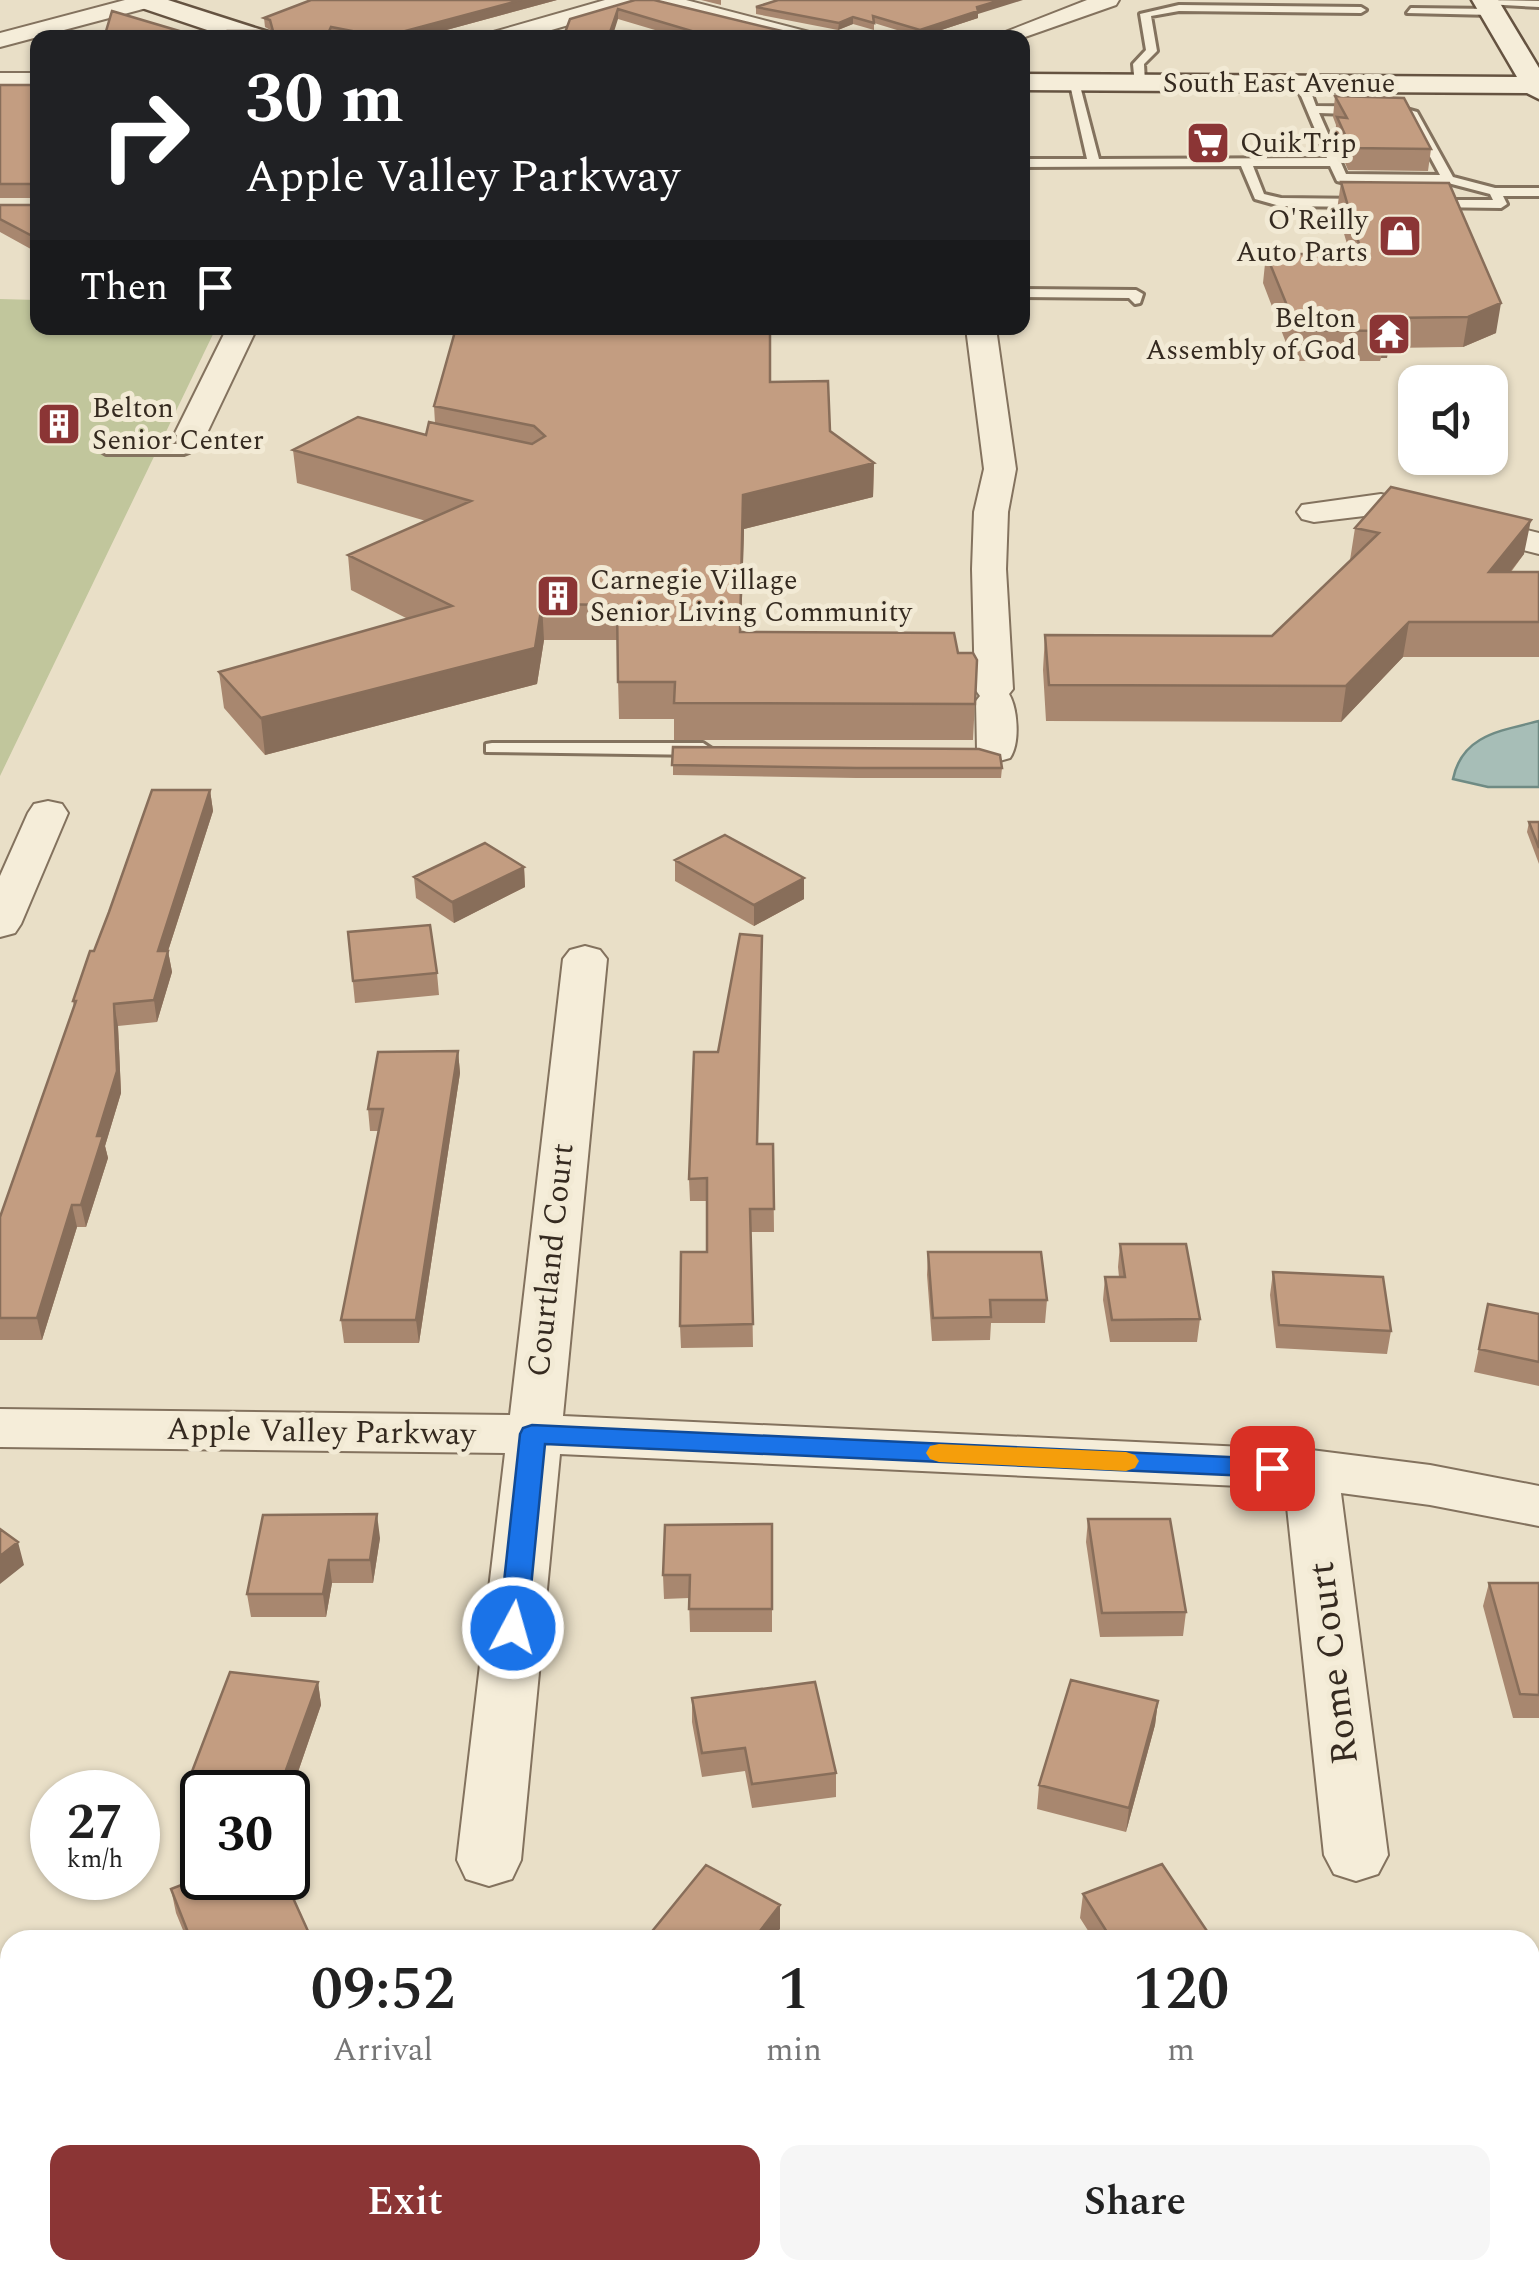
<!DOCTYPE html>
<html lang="en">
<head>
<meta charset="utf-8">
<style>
	body { margin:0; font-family:Spectral,serif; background:#f6f6f6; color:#222; height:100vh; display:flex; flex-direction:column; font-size:38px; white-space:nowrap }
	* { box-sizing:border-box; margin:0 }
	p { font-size:32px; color:#767676 }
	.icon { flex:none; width:55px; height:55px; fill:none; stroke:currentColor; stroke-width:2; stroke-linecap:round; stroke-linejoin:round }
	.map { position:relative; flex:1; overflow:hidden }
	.drawer { position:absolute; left:0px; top:1930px; width:1540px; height:350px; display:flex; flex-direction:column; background:#fff; border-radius:30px 30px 0 0; box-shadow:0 2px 8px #0004 }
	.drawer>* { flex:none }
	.banner { position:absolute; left:30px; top:30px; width:1000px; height:305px; border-radius:20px; box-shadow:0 2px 8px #0004; background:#202124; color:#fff; overflow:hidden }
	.controls { position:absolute; left:1398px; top:365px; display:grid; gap:20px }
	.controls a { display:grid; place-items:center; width:110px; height:110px; border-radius:20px; background:#fff; box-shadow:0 2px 8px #0004; font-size:50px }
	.speed { position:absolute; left:30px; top:1770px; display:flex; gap:20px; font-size:50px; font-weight:700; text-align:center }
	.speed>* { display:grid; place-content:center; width:130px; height:130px; border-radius:50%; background:#fff; box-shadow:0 2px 8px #0004; line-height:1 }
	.speed small { font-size:25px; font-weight:400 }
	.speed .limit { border:5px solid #111; border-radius:15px; background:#fff; color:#111 }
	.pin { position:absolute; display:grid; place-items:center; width:85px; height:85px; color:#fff; margin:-42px; border-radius:20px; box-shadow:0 5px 15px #0006 }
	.me { position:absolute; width:110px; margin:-55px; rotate:6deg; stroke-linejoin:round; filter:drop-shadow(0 0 8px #0008) }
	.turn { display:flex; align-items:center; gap:35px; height:210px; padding:0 50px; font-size:45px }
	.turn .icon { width:130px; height:130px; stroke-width:2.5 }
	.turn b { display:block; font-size:70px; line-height:85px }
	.then { display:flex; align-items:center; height:95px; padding:0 50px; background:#0003; gap:20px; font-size:38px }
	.eta { display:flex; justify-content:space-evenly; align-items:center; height:170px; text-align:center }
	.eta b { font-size:60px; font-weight:600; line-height:70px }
	.button { display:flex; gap:20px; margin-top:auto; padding:20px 50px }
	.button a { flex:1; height:115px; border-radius:20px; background:#8b3535; color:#fff; font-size:40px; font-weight:600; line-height:115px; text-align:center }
	.button a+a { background:#f6f6f6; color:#222 }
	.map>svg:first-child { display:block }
	.green { fill:#c1c69c }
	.water { fill:#a7beb7; stroke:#6f8b84; stroke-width:2.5 }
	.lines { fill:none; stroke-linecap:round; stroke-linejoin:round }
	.lane-casing { stroke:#83725e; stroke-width:6 }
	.street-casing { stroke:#83725e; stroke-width:4 }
	.secondary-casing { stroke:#655341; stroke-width:5 }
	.lane { fill:#f5edd9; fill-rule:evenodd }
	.street { fill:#f5edd9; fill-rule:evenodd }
	.secondary { fill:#f5edd9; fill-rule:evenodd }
	.wall { fill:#a8876f }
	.shaded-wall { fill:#886e5a }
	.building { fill:#c39d81; stroke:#886e5a; stroke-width:2.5 }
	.route { fill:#1a73e8; stroke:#114b97; stroke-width:2.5 }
	.slow { fill:#f59e0b }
	.labels { text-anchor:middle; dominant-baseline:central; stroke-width:10; stroke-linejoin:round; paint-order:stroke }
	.far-street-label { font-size:28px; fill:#352a20; stroke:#f2ead5 }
	.far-poi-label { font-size:28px; fill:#352a20; stroke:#f2ead5; text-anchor:start }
	.street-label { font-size:32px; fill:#352a20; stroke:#f2ead5 }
	.near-street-label { font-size:38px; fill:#352a20; stroke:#f2ead5 }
</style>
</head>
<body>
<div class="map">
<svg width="1539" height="2280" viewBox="0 0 1539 2280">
	<rect width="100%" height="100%" fill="#e9dfc7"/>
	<path class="green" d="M0,299L37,300L38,328H216L0,776Z"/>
	<path class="water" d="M1539,721V787H1488L1453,779C1462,735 1500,731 1539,721Z"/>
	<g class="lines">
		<defs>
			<path id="lane" d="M1482,0L1539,1V7L1486,4Z
				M1179,5L1361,7L1366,10L1361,13L1179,11L1151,16L1157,51L1144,64L1145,83L1135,85L1133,64L1146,50L1140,14Z
				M1411,8L1492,9L1497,12L1492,15L1407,13Z
				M1069,80L1079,82L1099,159L1327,158L1296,84L1302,81L1308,84L1316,106L1399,107L1417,112L1453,177L1495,188H1539V196H1503L1507,204L1501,208L1428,207L1424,206V200H1493L1490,194L1448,183L1341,182L1337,181L1330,166H1253L1264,194L1281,198L1366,199L1372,203L1366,207L1280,206L1255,199L1241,166L1022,167V159H1087ZM1319,113L1408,116L1440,175L1346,174Z
				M1022,289L1136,290L1143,294L1140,303L1135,304L1129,298L1022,297Z
				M186,430L198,433L189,452L184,454H106L98,449L106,444H178Z
				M492,743H703L712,749L703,755L486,752V744Z"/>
			<path id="street" d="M125,0H161L158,5L0,47V33Z
				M605,0H640L637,5L524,38H487L490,33Z
				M649,0H686L813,33L816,38H777L652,5Z
				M1087,0H1119L1116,5L1022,38H990Z
				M0,73H38V87H0Z
				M227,328H257L207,433L202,440H180L175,433Z
				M966,328H996L1016,469L1008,512L1006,569L1013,689L1009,694C1018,709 1020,744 1010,758L996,762L982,758L977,750L976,701L980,696L975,689L972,569L974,512L984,469Z
				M1381,494L1539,533V554L1381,514L1314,522L1302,519L1297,512L1302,505Z
				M48,801L62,804L68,813L21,924L15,933L0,937V876L28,813L34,804Z
				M585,946L600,950L607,959L563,1416L1311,1450L1430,1465L1539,1486V1526L1430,1505L1341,1493L1388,1855L1378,1874L1356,1881L1334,1874L1324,1855L1285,1488L560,1454L521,1860L512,1879L489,1886L466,1879L457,1860L505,1453L0,1447V1409L510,1415L563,959L570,950Z"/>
			<path id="secondary" d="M129,0H168L268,32L272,38H231L133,5Z
				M1472,0H1498L1539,68V99L1527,93L1022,90V74L1517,77Z"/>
		</defs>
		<use href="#lane" class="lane-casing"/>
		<use href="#street" class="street-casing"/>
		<use href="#secondary" class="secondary-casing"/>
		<use href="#lane" class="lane"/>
		<use href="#street" class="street"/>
		<use href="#secondary" class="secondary"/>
	</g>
	<path class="wall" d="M311,0H557L417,38H211L272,31L265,27L264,18Z
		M635,0L786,38H682L618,19L563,38Z
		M701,0H721V5Z
		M756,7L978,14V18L920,37L874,23V30L853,24L838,30L756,14Z
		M0,85H38V198H0Z
		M1335,96L1431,149L1428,171L1348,170L1335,139L1336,125L1333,117Z
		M1341,182L1496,333L1463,347L1388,348L1387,358H1381L1380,361H1293L1263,283L1266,254H1350L1337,210Z
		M0,205H38V253L0,232Z
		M770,382L830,431L874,463L873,497L744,529L741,632L958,653L977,660L973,740H674V719H619L617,640H544L537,684L265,755L224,708L219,672L408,619L351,590L348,555L426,521L297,483L293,450L426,435L435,423L434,406Z
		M1355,528L1524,554L1511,572H1539V657H1403L1341,722L1046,721L1043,670L1045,635L1272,636L1350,560Z
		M673,747L1002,768L1001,778H856L673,775Z
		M210,790L213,811L168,951L172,972L157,1022L118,1026L121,1093L105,1146L108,1158L86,1227H77L42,1340H0V1217L74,1007L73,1001L94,951Z
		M1529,822H1539V864L1527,832Z
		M675,860L804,878V899L754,926L675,881Z
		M524,867L525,887L454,923L416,898L414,877Z
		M348,932L437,973L439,995L355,1003Z
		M458,1051L460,1073L419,1343H344L341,1320L378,1131H370L368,1109Z
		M757,1144H773L774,1232H751L753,1347L681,1348L680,1326L707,1252V1201H690L689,1179Z
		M1120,1244L1200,1319L1197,1342H1110L1103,1300L1105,1277H1119L1118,1267Z
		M928,1252L1047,1300L1045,1323H991L990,1340L932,1341L927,1275Z
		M1273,1272L1391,1331L1387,1354L1276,1348L1270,1295Z
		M1488,1304L1539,1314V1386L1474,1372Z
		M1088,1519L1186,1612L1183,1636L1100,1637L1086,1542Z
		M772,1524V1632H690L689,1598L664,1599L663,1575Z
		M380,1538L373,1583H332L326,1617H251L247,1594Z
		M1489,1583H1539V1718H1513L1483,1606Z
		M318,1682L321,1705L288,1801V1792H202V1807L192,1805L188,1782Z
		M692,1698L836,1773V1797L752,1808L745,1771L702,1777L692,1722Z
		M1158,1701L1155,1725L1126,1832L1037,1809L1039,1785Z
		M171,1889L312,1940H187L176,1913Z
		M1083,1894L1213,1940H1094L1080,1918Z"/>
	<path class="shaded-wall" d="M521,0H557L417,38H383Z
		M1001,0H1023L978,14V18L920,37V30L977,7Z
		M618,9V19L612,38H608Z
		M853,17V24L838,30L839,23Z
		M1501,303L1496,333L1463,347L1468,317Z
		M1391,327L1387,358H1381L1385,331L1383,328Z
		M874,463L873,497L744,529L740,668L743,495Z
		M1531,520L1524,554L1483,606L1489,572Z
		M542,604L544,640L537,684L265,755L261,718Z
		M1409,622L1403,657L1341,722L1346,686Z
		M210,790L213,811L168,951L172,972L157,1022L154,1000L158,951Z
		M524,867L525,887L454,923L452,902Z
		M804,878V899L754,926V905Z
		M114,1004L118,1026L121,1093L105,1146L108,1158L86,1227L81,1205L97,1136Z
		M458,1051L460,1073L419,1343L416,1320Z
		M72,1205L77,1227L42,1340L37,1318Z
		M377,1514L380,1538L373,1583L370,1560Z
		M18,1542L24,1565L0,1584V1556Z
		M329,1560L332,1583L326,1617L323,1594Z
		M318,1682L321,1705L288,1801V1792H278Z
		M1158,1701L1155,1725L1126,1832L1129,1808Z
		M780,1905V1929L771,1940H753Z"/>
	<path class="building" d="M311,0H521L383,37L331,27L326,38H211L227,31H273L270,20L264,18Z
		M635,0H654L786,32V38H715L618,9L608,38H563L570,19Z
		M778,0H1001L977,7L978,11L920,30L873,16L874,23L853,17L839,23L756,7Z
		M112,11L203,38H104Z
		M0,85H38V184H0Z
		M1335,96L1404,98L1431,149L1351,148L1337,117L1347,118Z
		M1341,182L1449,183L1501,303L1468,317L1386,318L1391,327L1383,328L1385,331L1297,330L1266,254H1362Z
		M0,205H38V239L0,219Z
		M456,328H770V382L828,381L830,431L874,463L743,495L740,632L954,633L958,653H973L977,660L975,704L674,703L675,682H618L617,605L542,604L535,648L261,718L219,672L452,606L348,555L471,501L293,450L358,417L426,435L429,422L532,444L545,436L534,426L434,406Z
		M1391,487L1531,520L1489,572H1539V622H1409L1346,686L1049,685L1045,635L1272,636L1379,533L1355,528Z
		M673,747L979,749L1000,755L1002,768H857L672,765Z
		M152,790H210L158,951H168L154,1000L114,1004L117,1071L97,1136H103L81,1205H72L37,1318H0V1217L76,1001H73L90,951H94L109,912Z
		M1529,822H1539V848Z
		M725,835L804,878L754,905L675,860Z
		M485,843L524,867L452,902L414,877Z
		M430,925L437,973L353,981L348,932Z
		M740,934L762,936L757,1144H773L774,1209H750L753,1324L680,1326L681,1252H707V1178L689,1179L694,1052H718Z
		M458,1051L416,1320H341L383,1109H368L378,1052Z
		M1120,1244H1186L1200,1319L1112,1320L1105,1277H1125Z
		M928,1252H1041L1047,1300H990L991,1317L933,1318Z
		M1273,1272L1383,1277L1391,1331L1279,1325Z
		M1488,1304L1539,1314V1362L1479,1349Z
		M377,1514L370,1560H329L323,1594H247L263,1515Z
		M1088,1519H1170L1186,1612L1102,1613Z
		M772,1524V1609H689L690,1575H663L665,1525Z
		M0,1529L18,1542L0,1556Z
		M1489,1583H1539V1695L1520,1694Z
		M230,1672L318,1682L278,1792L188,1782Z
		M1071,1680L1158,1701L1129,1808L1039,1785Z
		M815,1682L836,1773L752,1784L745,1748L702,1753L692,1698Z
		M1162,1864L1213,1940H1112L1083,1894Z
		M706,1865L780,1905L753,1940H645Z
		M202,1877L284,1878L312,1940H191L171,1889Z"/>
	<path class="route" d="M532,1425L1272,1459L1282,1461L1285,1468L1282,1475L1272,1477L545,1444L527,1628L523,1635L513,1638L503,1635L499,1628L520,1434L523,1428Z"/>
	<path class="slow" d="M939,1444L1126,1452L1135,1455L1139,1461L1135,1468L1126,1471L939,1462L930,1459L926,1453L930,1446Z"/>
	<defs>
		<symbol id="supermarket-square" viewBox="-11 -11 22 22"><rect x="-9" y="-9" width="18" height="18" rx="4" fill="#8b3535" stroke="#f2ead5"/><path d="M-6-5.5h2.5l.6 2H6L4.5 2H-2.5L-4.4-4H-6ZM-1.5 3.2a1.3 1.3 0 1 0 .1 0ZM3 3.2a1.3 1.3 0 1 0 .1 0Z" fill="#fff"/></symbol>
		<symbol id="shop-square" viewBox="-11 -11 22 22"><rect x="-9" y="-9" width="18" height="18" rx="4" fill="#8b3535" stroke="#f2ead5"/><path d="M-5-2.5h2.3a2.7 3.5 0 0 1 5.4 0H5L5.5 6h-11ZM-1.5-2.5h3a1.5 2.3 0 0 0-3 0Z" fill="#fff"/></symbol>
		<symbol id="temple-square" viewBox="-11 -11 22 22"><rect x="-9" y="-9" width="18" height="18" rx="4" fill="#8b3535" stroke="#f2ead5"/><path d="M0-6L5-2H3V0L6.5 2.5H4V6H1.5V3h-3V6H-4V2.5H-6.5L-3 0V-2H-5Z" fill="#fff"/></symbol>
		<symbol id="building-square" viewBox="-11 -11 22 22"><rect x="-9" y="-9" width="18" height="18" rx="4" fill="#8b3535" stroke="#f2ead5"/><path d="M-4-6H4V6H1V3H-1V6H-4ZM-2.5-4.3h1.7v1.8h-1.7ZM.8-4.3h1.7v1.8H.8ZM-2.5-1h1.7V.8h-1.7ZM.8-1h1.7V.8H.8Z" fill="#fff"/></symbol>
	</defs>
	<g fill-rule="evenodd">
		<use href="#supermarket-square" x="1183" y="118" width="50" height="50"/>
		<use href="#shop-square" x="1375" y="211" width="50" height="50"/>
		<use href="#temple-square" x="1364" y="309" width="50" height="50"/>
		<use href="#building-square" x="34" y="399" width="50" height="50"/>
		<use href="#building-square" x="533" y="571" width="50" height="50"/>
	</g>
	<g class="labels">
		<g class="far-street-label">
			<text x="1279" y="83">South East Avenue</text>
		</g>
		<g class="far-poi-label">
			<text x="1240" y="143">QuikTrip</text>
			<text x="1368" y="220" text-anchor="end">O'Reilly<tspan x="1368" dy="32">Auto Parts</tspan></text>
			<text x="1356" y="318" text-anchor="end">Belton<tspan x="1356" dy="32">Assembly of God</tspan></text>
			<text x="92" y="408">Belton<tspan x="92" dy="32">Senior Center</tspan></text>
			<text x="590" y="580">Carnegie Village<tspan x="590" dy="32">Senior Living Community</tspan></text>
		</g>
		<g class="street-label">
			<text transform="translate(551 1260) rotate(-84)">Courtland Court</text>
			<text transform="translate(321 1432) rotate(1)">Apple Valley Parkway</text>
		</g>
		<g class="near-street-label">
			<text transform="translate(1334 1663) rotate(-97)">Rome Court</text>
		</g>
	</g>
</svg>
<div class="controls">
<a><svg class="icon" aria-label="sound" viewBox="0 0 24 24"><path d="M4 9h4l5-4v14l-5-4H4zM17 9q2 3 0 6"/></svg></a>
</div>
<div class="speed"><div>27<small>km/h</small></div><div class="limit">30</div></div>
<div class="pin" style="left:1272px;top:1468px;background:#d93025"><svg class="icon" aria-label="arrive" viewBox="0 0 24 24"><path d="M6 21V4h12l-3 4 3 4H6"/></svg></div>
<svg class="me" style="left:513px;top:1628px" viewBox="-20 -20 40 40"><circle r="17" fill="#1a73e8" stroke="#fff" stroke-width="3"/><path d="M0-11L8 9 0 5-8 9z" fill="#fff"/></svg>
<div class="banner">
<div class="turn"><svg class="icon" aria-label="right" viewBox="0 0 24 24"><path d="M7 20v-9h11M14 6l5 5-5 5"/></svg><div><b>30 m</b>Apple Valley Parkway</div></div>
<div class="then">Then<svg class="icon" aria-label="arrive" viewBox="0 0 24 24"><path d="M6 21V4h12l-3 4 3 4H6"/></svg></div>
</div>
<section class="drawer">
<div class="eta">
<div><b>09:52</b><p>Arrival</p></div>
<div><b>1</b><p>min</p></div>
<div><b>120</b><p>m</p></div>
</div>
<div class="button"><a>Exit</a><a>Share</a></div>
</section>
</div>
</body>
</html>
